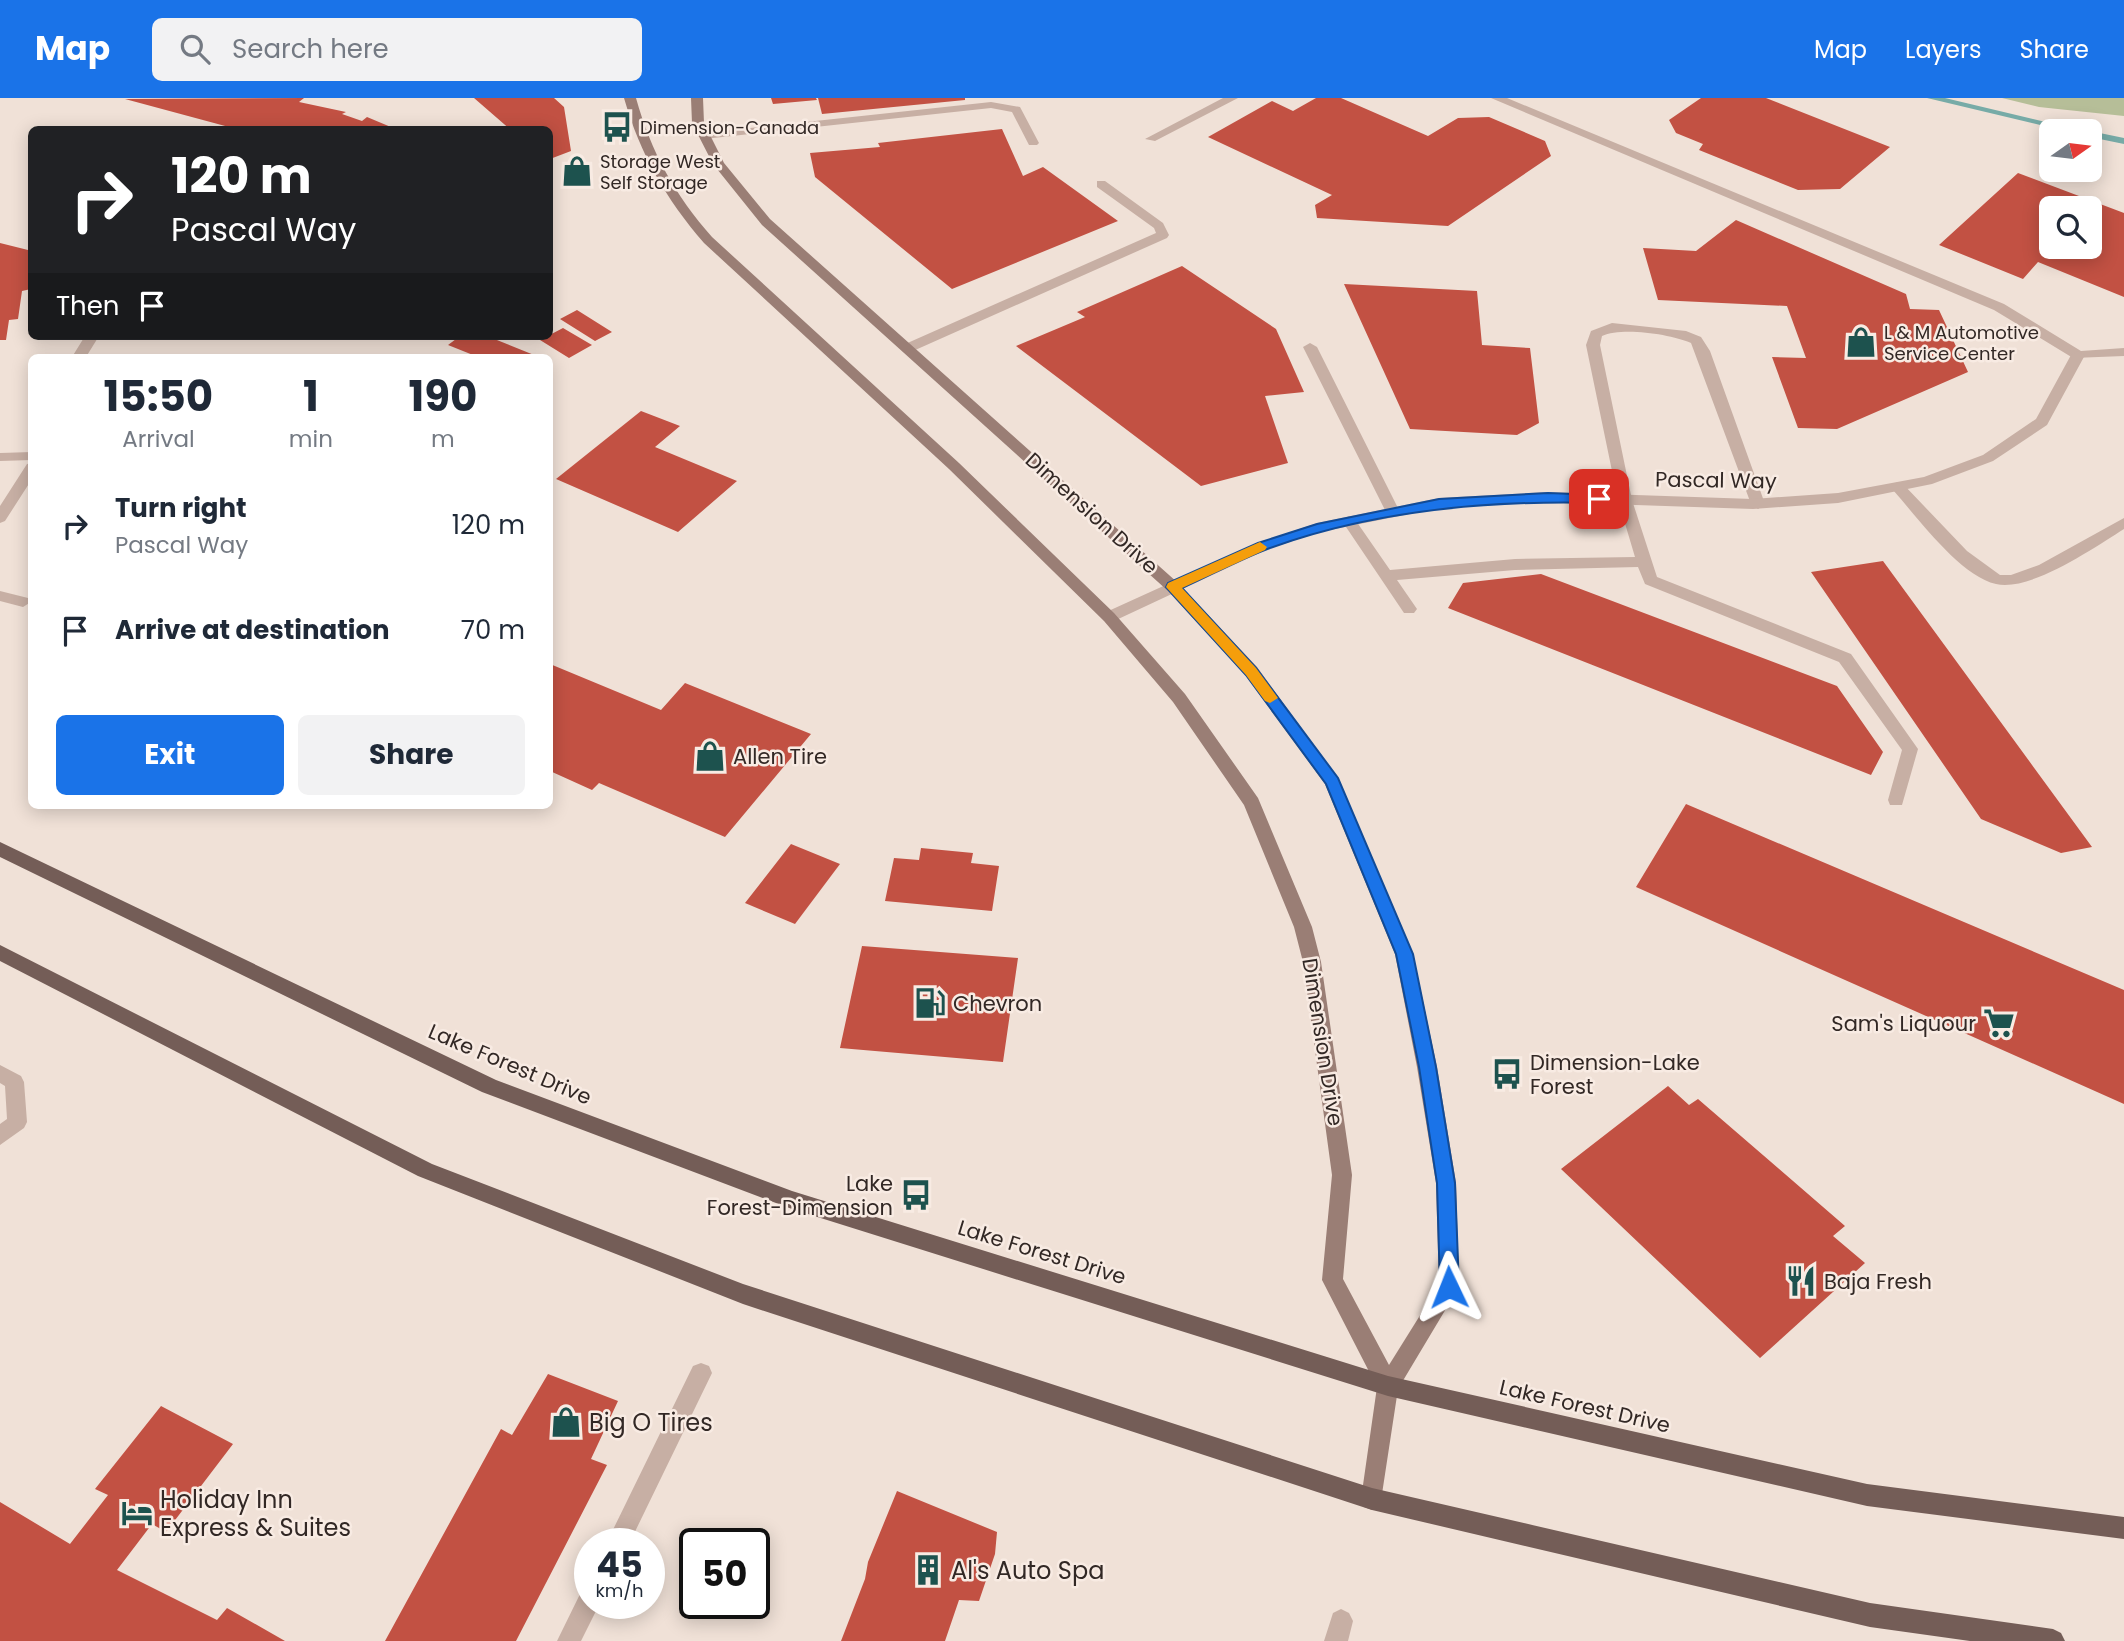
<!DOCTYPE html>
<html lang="en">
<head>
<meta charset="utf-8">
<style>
	body { margin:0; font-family:Poppins,sans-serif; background:#f2f2f3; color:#1f2937; height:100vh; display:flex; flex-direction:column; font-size:26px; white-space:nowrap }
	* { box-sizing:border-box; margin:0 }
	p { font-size:23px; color:#747a83 }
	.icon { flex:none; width:38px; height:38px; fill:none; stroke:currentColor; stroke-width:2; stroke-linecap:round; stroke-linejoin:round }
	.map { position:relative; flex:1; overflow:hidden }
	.details { position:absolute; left:28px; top:256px; width:525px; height:455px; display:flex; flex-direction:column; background:#fff; border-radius:10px; box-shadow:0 4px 18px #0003 }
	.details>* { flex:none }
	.hud { position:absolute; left:28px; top:28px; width:525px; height:214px; border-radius:10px; box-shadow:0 4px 18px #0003; background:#202124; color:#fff; overflow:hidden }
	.needle { width:46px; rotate:76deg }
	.fabs { position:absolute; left:2039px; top:21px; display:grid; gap:14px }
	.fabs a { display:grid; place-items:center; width:63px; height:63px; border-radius:10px; background:#fff; box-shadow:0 4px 18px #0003; font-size:35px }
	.speed { position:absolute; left:574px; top:1430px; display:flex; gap:14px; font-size:35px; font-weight:700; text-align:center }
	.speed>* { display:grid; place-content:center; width:91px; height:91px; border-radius:50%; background:#fff; box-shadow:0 4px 18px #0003; line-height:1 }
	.speed small { font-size:18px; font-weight:400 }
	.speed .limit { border:4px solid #111; border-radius:10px; background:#fff; color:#111 }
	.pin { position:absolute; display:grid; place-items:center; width:60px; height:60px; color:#fff; margin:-30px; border-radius:14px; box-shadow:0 4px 10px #0006 }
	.me { position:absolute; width:77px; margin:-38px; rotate:358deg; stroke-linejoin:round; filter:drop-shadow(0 0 5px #0008) }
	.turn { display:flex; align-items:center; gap:24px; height:147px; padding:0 28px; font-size:32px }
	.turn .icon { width:91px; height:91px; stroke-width:2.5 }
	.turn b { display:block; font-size:49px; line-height:60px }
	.then { display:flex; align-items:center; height:66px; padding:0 28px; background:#0003; gap:14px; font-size:26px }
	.eta { display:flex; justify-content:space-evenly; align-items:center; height:119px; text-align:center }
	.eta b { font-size:42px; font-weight:700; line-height:49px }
	.primary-button { display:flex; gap:14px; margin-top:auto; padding:14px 28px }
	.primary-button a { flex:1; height:80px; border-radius:10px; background:#1a73e8; color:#fff; font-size:28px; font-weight:700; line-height:80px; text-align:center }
	.primary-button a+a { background:#f2f2f3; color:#1f2937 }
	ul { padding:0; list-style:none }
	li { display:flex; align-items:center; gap:21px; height:105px; padding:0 28px }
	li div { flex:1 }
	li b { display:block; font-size:26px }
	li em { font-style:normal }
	header { display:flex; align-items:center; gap:42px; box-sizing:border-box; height:98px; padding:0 35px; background:#1a73e8; color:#fff }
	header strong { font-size:33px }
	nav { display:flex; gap:38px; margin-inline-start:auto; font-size:24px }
	.search { width:490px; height:63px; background:#f2f2f3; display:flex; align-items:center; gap:18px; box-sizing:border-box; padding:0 24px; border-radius:10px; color:#747a83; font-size:26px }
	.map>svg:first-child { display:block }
	.green { fill:#b6be98 }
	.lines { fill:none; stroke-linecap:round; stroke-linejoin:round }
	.stream { fill:#77aba7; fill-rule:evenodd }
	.building { fill:#c25143; fill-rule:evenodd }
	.lane { fill:#c7afa4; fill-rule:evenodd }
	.street { fill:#c7afa4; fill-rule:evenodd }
	.secondary { fill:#9a7e75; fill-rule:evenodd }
	.primary { fill:#745d57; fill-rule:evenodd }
	.route { fill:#1a73e8; stroke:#114b97; stroke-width:2 }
	.slow { fill:#f59e0b }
	.labels { text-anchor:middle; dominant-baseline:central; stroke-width:5; stroke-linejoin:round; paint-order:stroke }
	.far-poi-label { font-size:18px; fill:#322825; stroke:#f8ebe3; text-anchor:start }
	.street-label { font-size:21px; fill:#322825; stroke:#f8ebe3 }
	.poi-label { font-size:21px; fill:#322825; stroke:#f8ebe3; text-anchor:start }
	.near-poi-label { font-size:24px; fill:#322825; stroke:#f8ebe3; text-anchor:start }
</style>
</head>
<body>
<header>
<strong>Map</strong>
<div class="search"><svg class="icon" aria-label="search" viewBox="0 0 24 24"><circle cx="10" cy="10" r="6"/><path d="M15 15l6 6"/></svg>Search here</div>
<nav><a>Map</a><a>Layers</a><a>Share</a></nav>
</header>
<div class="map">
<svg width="2124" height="1543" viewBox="0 0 2124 1543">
	<rect width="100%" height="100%" fill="#f0e1d7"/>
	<path class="green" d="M2002,0H2124V18L2039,9Z"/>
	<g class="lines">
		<path class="stream" d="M1927,0H1945L2083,33H2065Z
			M2089,33H2090L2124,40V46L2090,39Z"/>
	</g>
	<path class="building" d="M304,0L299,4L346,14L342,16L362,23L367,19L398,32H240L125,1Z
		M474,0H554L564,9L571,53L550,61V32H511Z
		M771,0H816L817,2L773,6Z
		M818,0H965V2L822,16Z
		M1316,0H1341L1428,38L1458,20L1489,19L1545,43L1551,58L1448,128L1317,120L1315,107L1332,97L1208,39L1272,3L1293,13Z
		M1701,0H1766L1890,49L1840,91L1798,92L1699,52L1703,46L1676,35L1669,22Z
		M1002,31L1023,78L1043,69L1118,123L952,191L815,79L810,55L880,49L878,45Z
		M2018,75L2124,115V199L2038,164L2023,181L1939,147ZM2051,110H2090V149H2051Z
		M1736,122L1906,196L1910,211L1939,212L1968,274L1837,331L1798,330L1772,259L1806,260L1787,208L1658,202L1643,150L1696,153Z
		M0,145L32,153L31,191L22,193L18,221L9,222L6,242H0Z
		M1182,168L1276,231L1304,294L1265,298L1288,365L1201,388L1016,248L1085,219L1077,214Z
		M1344,186L1477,193L1482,247L1530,250L1539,325L1517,337L1410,331Z
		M577,212L612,234L595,243L560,221Z
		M563,230L592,247L569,260L540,242Z
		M460,238H487L539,259H478L448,247Z
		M641,313L680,328L655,349L737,383L678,434L556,381Z
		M1883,463L2092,749L2061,755L1981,721L1811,474Z
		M1541,476L1837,588L1883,654L1871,677L1448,510L1463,485Z
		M550,566L661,612L685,585L811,636L725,739L599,685L592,692L550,673Z
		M1686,706L2124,892V1006L1636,789Z
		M791,746L840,766L795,826L745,805Z
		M921,750L973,755L971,765L999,768L992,813L885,803L894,760L919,762Z
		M862,848L1018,860L1003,964L840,950Z
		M1668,988L1689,1007L1698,1001L1845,1128L1833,1138L1865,1165L1760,1260L1561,1071Z
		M548,1276L618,1303L591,1361L607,1367L516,1543H385L501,1331L512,1337Z
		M161,1308L233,1346L166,1434L152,1426L117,1472L217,1522L227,1510L285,1543H0V1404L70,1446L108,1397L95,1391Z
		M897,1393L997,1434L995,1456L979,1503L959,1502L945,1543H841L865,1481L868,1464Z"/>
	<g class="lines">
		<path class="lane" d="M1223,0H1238L1155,43L1145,41Z
			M1491,0H1507L2004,206L2081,253L2124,250V258L2073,260L1994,212Z
			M991,4L1020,9L1039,45L1037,47H1029L1012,14L991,10L704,41L698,38L704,35Z
			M1097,83H1105L1163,125L1169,137L1167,140L913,253H903V247L1156,135L1154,130L1097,89Z
			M1612,225L1686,233L1701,239L1710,253L1765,406L1758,411L1751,406L1691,245C1670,236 1622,229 1602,238L1600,247L1632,402L1657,479L1851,556L1918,651L1902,707H1890L1888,702L1902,652L1839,564L1645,486L1638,469L1515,472L1397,482L1417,511L1414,515H1404L1342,423L1349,418L1354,420L1390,472L1515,461L1635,459L1618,402L1586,247L1591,233Z
			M1310,245L1317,249L1400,414L1398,417H1388L1386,414L1303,249Z
			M32,354V362L0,363V355Z
			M1898,384L1903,386L1967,453L2000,477H2011L2039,467L2124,420V431C2095,449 2031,494 1996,486C1960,478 1918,420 1893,392L1891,389L1893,386Z
			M0,493L28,500L31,504L23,509L0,503Z
			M0,967L21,978L24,984L27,1024L24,1030L0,1047V1026L7,1021L5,988L0,985Z
			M701,1265L709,1268L712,1275L629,1446H606L693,1268Z
			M590,1488V1505H600L581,1543H557L582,1492Z
			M1341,1511L1349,1515L1353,1523L1348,1543H1324L1333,1515Z"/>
		<path class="street" d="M85,238H99L86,259H72Z
			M2078,253L2085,257L2047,327L1993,363L1932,386L1838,405L1753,411L1548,404L1439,410L1320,434L1268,451L1114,523L1109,524L1101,519L1104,515L1258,445L1317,425L1439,400L1548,394L1753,401L1838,395L1924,379L1983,357L2036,321L2071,257Z
			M32,365V381L5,423L0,425V408L27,366Z"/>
		<path class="secondary" d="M624,0H636C651,54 675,97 712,139L959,365L1114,515L1185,596L1258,700L1312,829L1321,864L1352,1077L1343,1181L1389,1267L1439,1187L1436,1085L1417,969L1395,856L1325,686L1245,577L1168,493L762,127L713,66L692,25L691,0H703L704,25L724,65L770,121L1178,485L1257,569L1340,684L1413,856L1437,969L1456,1085L1459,1189L1398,1291L1380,1409L1372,1412L1364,1409L1361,1401L1377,1289L1322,1182L1332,1077L1303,864L1294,829L1244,707L1173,604L1104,523L949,371L704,145C666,101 640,56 624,0Z"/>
		<path class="primary" d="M0,744L496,982L792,1093L1388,1278L1867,1386L2124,1419V1441L1867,1408L1388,1298L792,1111L482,994L0,759Z
			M0,847L432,1066L743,1186L1372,1390L1870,1505L2053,1531L2061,1535L2065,1543H1970L1870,1529L1372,1412L743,1206L418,1078L0,863Z"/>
	</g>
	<path class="route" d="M1548,395L1599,397L1606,401L1599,405C1488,402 1375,412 1270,450C1240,461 1211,477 1182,490L1256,570L1338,680L1413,856L1436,969L1455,1085L1459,1189L1456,1196L1449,1198L1443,1196L1440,1189L1437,1085L1419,969L1396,856L1326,686L1246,577L1166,489L1168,485L1258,445L1317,426L1439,401Z"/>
	<path class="slow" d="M1260,444L1267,449L1265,452L1182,490L1256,570L1278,600L1270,605L1265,603L1246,577L1166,489L1168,485Z"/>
	<defs>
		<symbol id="bus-bare" viewBox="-9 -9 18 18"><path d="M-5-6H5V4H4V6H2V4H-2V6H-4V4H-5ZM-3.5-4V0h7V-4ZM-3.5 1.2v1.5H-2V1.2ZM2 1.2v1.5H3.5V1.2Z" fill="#1d524e" stroke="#f8ebe3" stroke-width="2.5" paint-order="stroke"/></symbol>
		<symbol id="shop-bare" viewBox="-9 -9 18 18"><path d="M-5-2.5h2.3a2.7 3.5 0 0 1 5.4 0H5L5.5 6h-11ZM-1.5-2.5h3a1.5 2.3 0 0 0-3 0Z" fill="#1d524e" stroke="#f8ebe3" stroke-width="2.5" paint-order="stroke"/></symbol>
		<symbol id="fuel-bare" viewBox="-9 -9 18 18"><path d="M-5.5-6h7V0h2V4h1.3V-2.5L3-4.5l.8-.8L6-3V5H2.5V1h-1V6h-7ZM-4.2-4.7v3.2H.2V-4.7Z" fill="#1d524e" stroke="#f8ebe3" stroke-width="2.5" paint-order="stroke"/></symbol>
		<symbol id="supermarket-bare" viewBox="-9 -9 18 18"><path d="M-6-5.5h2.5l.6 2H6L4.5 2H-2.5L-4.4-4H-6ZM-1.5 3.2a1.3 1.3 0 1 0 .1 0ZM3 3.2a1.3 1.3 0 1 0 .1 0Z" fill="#1d524e" stroke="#f8ebe3" stroke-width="2.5" paint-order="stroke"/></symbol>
		<symbol id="restaurant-bare" viewBox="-9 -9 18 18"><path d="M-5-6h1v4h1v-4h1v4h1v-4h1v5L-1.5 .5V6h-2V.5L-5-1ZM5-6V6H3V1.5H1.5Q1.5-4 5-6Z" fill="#1d524e" stroke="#f8ebe3" stroke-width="2.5" paint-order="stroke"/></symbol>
		<symbol id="hotel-bare" viewBox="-9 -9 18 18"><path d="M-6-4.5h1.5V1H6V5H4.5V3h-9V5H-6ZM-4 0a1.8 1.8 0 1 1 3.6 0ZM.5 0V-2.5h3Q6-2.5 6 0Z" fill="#1d524e" stroke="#f8ebe3" stroke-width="2.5" paint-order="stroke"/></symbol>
		<symbol id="building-bare" viewBox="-9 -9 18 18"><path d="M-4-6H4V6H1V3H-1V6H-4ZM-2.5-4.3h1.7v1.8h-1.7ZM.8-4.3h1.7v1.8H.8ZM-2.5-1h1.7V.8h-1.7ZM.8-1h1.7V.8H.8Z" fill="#1d524e" stroke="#f8ebe3" stroke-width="2.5" paint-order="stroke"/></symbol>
	</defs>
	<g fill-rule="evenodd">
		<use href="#bus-bare" x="595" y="7" width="44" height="44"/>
		<use href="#shop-bare" x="555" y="51" width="44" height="44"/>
		<use href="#shop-bare" x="1839" y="222" width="44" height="44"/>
		<use href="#shop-bare" x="688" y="636" width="44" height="44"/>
		<use href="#fuel-bare" x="908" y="883" width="44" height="44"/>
		<use href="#supermarket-bare" x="1977" y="903" width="44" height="44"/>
		<use href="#bus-bare" x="1485" y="954" width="44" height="44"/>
		<use href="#bus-bare" x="894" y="1075" width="44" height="44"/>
		<use href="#restaurant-bare" x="1779" y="1161" width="44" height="44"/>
		<use href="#shop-bare" x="544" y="1302" width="44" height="44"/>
		<use href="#hotel-bare" x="115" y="1393" width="44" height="44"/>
		<use href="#building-bare" x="906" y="1450" width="44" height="44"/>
	</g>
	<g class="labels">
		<g class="far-poi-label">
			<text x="640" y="29">Dimension-Canada</text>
			<text x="600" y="63">Storage West<tspan x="600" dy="21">Self Storage</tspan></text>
			<text x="1884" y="234">L &amp; M Automotive<tspan x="1884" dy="21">Service Center</tspan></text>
		</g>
		<g class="street-label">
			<text transform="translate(1716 382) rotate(1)">Pascal Way</text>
			<text transform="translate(1092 415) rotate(42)">Dimension Drive</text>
			<text transform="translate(1323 944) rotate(81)">Dimension Drive</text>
			<text transform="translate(510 966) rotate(23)">Lake Forest Drive</text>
			<text transform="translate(1042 1154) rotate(17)">Lake Forest Drive</text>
			<text transform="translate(1585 1308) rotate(13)">Lake Forest Drive</text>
		</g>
		<g class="poi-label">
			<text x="733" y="658">Allen Tire</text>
			<text x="953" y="905">Chevron</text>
			<text x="1976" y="925" text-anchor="end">Sam's Liquour</text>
			<text x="1530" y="964">Dimension-Lake<tspan x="1530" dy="24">Forest</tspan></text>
			<text x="893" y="1085" text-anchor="end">Lake<tspan x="893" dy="24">Forest-Dimension</tspan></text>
			<text x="1824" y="1183">Baja Fresh</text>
		</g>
		<g class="near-poi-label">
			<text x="589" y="1324">Big O Tires</text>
			<text x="160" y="1401">Holiday Inn<tspan x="160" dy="28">Express &amp; Suites</tspan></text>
			<text x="951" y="1472">Al's Auto Spa</text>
		</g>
	</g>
</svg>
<div class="fabs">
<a><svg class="needle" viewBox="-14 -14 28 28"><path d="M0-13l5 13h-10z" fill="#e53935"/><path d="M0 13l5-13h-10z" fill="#747a83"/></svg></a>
<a><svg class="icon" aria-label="search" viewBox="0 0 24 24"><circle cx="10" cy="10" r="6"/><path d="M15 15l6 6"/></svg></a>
</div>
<div class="speed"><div>45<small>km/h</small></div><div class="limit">50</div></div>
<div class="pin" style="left:1599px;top:401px;background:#d93025"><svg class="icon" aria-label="arrive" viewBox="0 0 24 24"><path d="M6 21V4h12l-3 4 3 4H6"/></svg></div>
<svg class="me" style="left:1449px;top:1189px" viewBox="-20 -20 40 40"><path d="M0-17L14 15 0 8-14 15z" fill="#1a73e8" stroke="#fff" stroke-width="4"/></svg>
<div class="hud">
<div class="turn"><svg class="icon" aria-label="right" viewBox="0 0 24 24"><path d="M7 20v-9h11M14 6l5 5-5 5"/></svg><div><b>120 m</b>Pascal Way</div></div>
<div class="then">Then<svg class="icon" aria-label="arrive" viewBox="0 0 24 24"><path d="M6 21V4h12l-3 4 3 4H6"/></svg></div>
</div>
<section class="details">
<div class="eta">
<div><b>15:50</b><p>Arrival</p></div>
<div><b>1</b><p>min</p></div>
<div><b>190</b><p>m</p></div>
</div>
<ul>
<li><svg class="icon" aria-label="right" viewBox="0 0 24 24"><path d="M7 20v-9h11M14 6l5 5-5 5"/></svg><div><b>Turn right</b><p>Pascal Way</p></div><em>120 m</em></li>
<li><svg class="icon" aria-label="arrive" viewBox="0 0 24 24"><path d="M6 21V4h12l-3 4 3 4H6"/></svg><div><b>Arrive at destination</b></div><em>70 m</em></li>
</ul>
<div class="primary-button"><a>Exit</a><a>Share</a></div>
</section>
</div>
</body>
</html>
